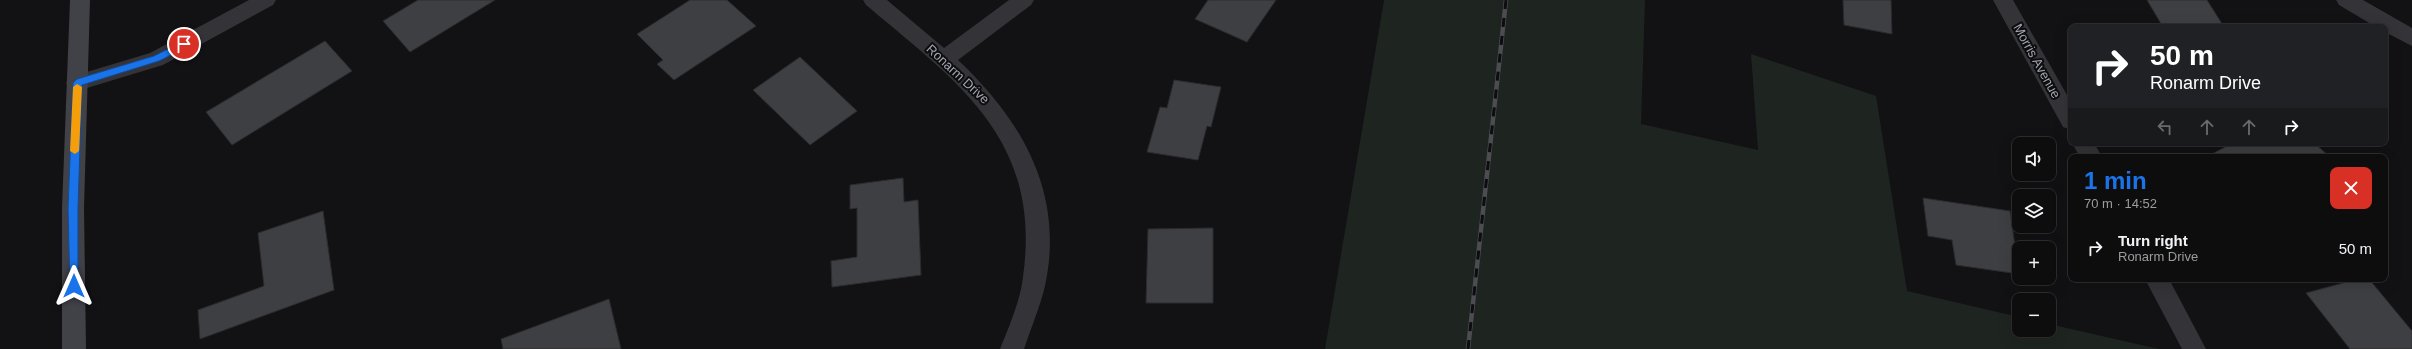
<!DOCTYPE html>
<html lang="en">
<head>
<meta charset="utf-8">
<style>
	body { margin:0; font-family:Arial,sans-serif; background:#171617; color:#f1f3f6; height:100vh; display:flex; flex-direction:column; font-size:15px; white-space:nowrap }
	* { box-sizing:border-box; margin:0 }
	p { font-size:13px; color:#9b9c9e }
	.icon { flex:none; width:22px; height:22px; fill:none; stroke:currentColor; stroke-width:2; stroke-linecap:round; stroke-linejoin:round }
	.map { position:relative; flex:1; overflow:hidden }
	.details { position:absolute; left:2068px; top:154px; width:320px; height:128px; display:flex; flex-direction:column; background:#0e0d0e; border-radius:8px; box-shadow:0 4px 16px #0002,0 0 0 1px #2e2d2e }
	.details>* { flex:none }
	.guide { position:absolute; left:2068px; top:24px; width:320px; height:122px; border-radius:8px; box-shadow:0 4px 16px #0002,0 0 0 1px #2e2d2e; background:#202124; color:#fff; overflow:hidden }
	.fabs { position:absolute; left:2012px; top:137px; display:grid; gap:8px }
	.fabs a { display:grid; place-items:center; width:44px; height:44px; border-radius:8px; background:#0e0d0e; box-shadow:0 4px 16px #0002,0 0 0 1px #2e2d2e; font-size:20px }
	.pin { position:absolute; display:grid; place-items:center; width:34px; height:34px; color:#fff; margin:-17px; border:2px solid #fff; border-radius:50%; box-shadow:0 1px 4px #0007 }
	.me { position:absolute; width:44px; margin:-22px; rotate:0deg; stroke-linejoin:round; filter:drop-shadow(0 0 3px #0008) }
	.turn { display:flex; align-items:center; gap:14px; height:84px; padding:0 16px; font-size:18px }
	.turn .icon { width:52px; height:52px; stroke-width:2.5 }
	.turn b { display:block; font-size:28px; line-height:34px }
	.lanes { display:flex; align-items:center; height:38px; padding:0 16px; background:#0003; justify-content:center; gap:20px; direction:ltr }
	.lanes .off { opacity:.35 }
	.round { display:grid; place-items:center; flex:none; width:42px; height:42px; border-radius:8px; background:#171617 }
	.summary { display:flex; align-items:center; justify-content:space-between; height:68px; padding:0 16px }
	h1 { font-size:24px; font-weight:700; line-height:30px; color:#1a73e8 }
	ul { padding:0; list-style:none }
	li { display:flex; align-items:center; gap:12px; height:52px; padding:0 16px }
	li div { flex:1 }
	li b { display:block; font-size:15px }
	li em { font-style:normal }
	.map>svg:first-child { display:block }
	.green { fill:#1e2520 }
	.building { fill:#3e3f43; stroke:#2c2c2f }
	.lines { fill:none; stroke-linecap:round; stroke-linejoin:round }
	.street { fill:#333338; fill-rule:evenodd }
	.secondary { fill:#414148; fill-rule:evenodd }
	.rail-casing { stroke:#4c4c53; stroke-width:4.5 }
	.rail { stroke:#0d0d0e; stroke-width:3; stroke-dasharray:9; stroke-linecap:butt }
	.route { fill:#1a73e8; stroke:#114b97 }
	.slow { fill:#f59e0b }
	.labels { text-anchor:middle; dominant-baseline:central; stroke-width:4; stroke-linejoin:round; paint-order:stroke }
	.street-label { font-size:13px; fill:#a3a6b3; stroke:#0d0d0e }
</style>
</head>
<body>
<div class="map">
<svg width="2412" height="349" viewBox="0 0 2412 349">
	<rect width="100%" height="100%" fill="#121113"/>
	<path class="green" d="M1384,0H1645L1641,124L1758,150L1751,54L1876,96L1907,291L2019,317V330H2049V324L2159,349H1325Z"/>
	<path class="building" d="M418,0H495L410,52L383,21Z
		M690,0H727L756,26L674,80L657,64L663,60L637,34Z
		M1208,0H1276L1247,42L1195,19Z
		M1843,0H1891L1892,34L1844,25Z
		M2147,0H2207L2224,27H2163Z
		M325,41L352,71L232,145L206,112Z
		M800,57L857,111L810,145L753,90Z
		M1174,80L1221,87L1211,127L1207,126L1198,160L1147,152L1160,107L1167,108Z
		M2233,143H2314L2330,157H2212L2210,155Z
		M903,178L904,202L918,200L921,275L832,287L831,261L857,257V208L850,209V185Z
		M1923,198L2010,211L2019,274L1956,265L1952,240L1928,236Z
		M323,211L334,290L200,339L198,310L264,286L258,233Z
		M1213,228V303H1146L1148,229Z
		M2358,279H2369L2412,331V349H2350L2306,293Z
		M609,299L621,349H503L501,339Z"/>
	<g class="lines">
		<path class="street" d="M249,0H276L273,5L163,65L77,91L70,89L66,83L70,77L150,53Z
			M863,0H887L944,48L1009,0H1034L1031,5L958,60C1022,120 1065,194 1045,286C1040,307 1031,328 1024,349H1000C1009,326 1020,302 1023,277C1042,140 960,84 866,5Z
			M1993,0H2013L2071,102V130L2063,127Z
			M2336,0H2363L2412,28V46L2385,32V27H2376L2339,5Z
			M2072,143H2094L2102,157H2080Z
			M2145,279H2169L2206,349H2182Z"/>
		<path class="secondary" d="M70,0H90L84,208L86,349H62V208Z"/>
		<defs>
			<path id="rail" d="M1468,349L1506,0"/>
		</defs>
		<use href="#rail" class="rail-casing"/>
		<use href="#rail" class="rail"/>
	</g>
	<path class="route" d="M184,41L187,42V47L159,61L82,85L78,208V286L77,289H70L68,208L73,83L77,79L154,56Z"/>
	<path class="slow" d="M77,84L82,87L79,151L75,154L70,151L73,87Z"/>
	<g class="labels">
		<g class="street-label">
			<text transform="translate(2037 61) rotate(61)">Morris Avenue</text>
			<text transform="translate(958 74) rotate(43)">Ronarm Drive</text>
		</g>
	</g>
</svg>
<div class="fabs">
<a><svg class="icon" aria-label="sound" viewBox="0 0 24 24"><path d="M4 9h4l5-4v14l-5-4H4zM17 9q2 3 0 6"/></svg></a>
<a><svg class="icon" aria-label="layers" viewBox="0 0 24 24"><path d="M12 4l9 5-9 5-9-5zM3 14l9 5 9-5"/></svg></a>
<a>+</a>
<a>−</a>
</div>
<div class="pin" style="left:184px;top:44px;background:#d93025"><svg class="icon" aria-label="arrive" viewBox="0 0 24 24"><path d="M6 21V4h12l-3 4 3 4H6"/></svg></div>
<svg class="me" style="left:74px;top:286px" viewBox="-20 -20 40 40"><path d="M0-17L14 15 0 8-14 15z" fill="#1a73e8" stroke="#fff" stroke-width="4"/></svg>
<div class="guide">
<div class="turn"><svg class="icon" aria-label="right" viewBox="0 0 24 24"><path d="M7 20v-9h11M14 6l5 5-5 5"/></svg><div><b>50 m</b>Ronarm Drive</div></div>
<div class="lanes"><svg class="icon off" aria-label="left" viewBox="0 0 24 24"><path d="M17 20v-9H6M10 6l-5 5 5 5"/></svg><svg class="icon off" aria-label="ahead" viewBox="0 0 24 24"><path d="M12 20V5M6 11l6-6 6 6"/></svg><svg class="icon off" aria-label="ahead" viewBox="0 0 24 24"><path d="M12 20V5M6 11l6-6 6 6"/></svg><svg class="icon" aria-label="right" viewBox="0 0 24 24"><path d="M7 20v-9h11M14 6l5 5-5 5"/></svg></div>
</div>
<section class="details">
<div class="summary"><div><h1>1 min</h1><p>70 m · 14:52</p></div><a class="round" style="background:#d93025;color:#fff"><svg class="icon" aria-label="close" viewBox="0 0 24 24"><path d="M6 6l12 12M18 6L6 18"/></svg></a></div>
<ul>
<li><svg class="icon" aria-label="right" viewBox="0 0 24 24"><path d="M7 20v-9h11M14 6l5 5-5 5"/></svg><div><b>Turn right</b><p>Ronarm Drive</p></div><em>50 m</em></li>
</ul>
</section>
</div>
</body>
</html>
